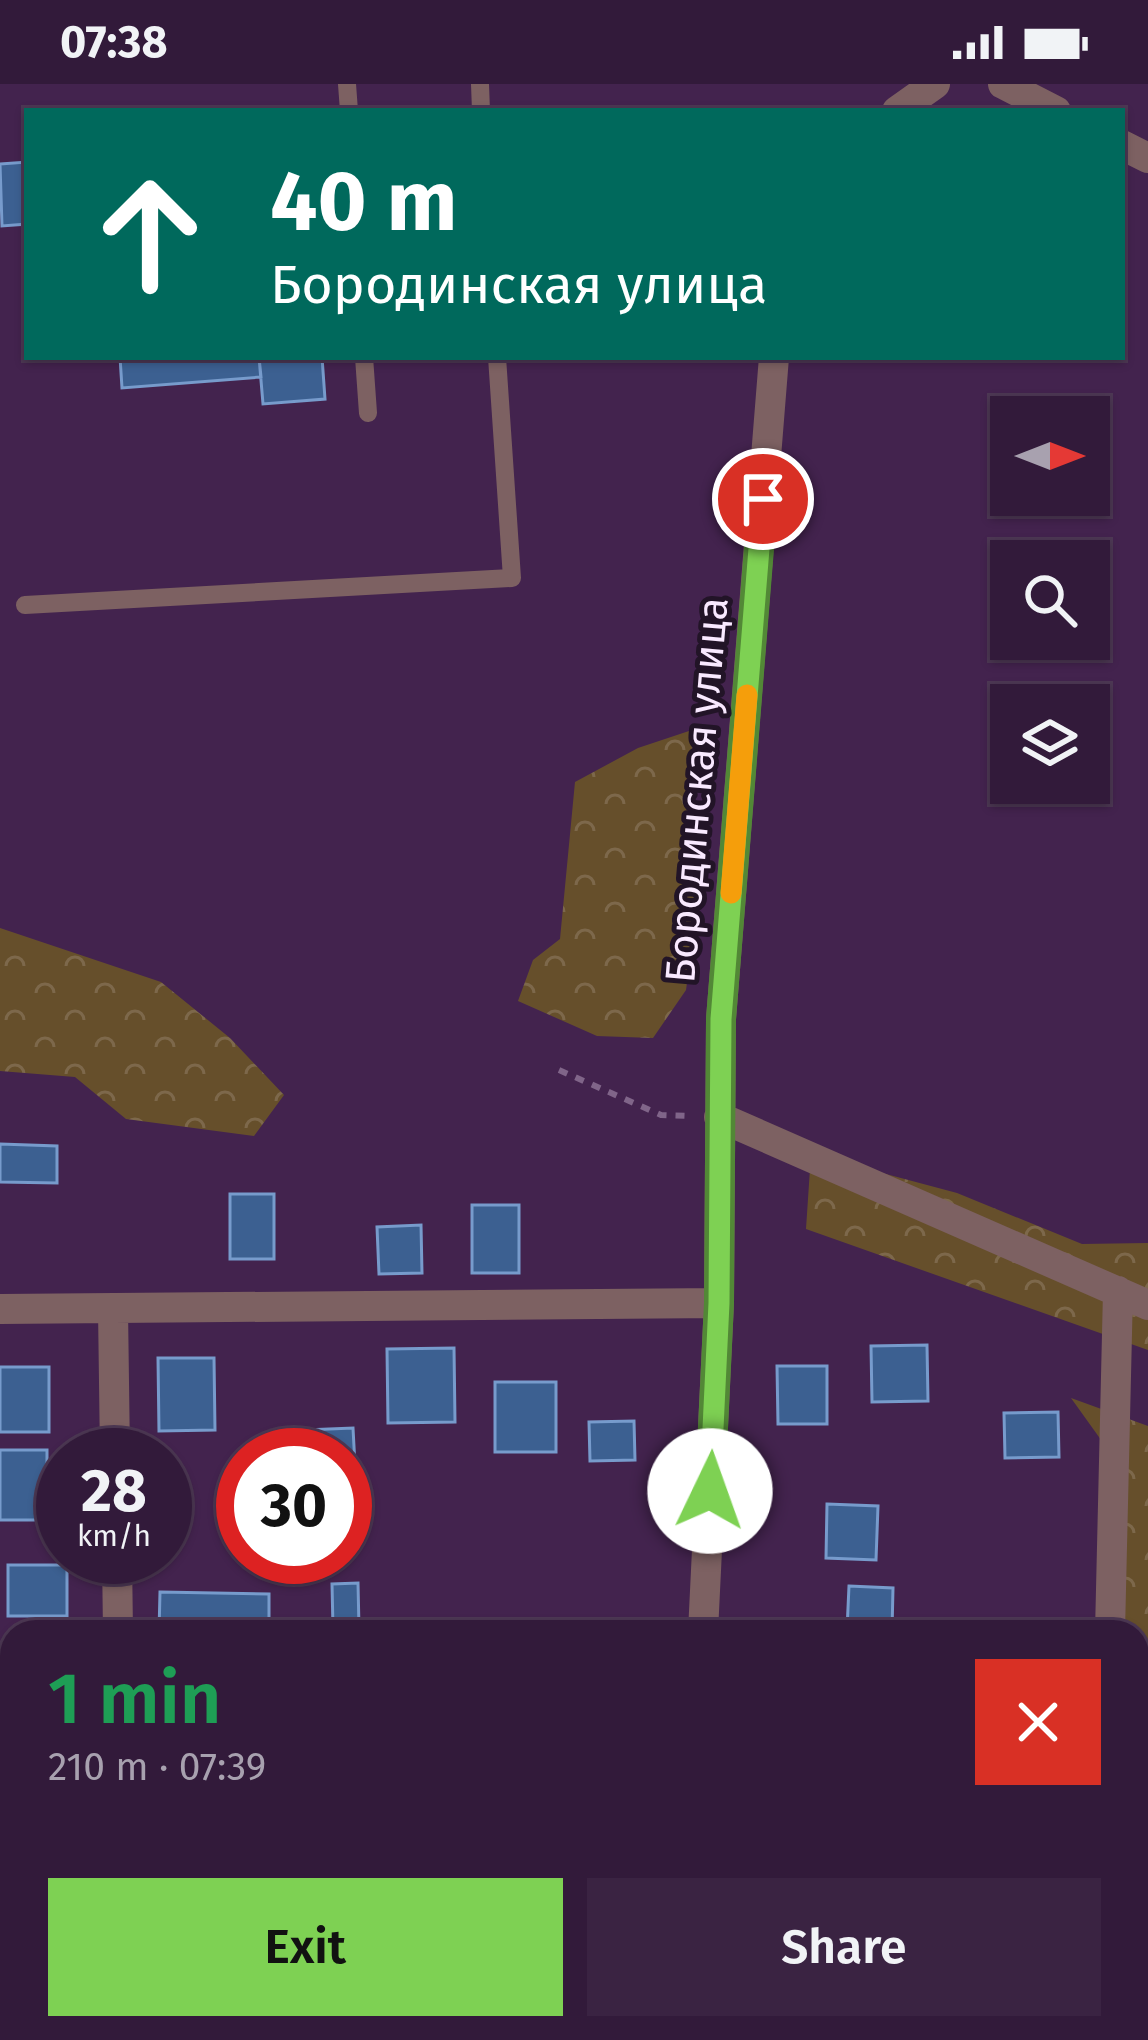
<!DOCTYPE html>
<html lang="en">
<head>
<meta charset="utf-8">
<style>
	body { margin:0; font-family:"Fira Sans",sans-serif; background:#3a2342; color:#f1f3f6; height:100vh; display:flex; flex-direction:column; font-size:45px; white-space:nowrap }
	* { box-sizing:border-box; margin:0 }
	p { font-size:39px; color:#a8a1af }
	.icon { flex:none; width:66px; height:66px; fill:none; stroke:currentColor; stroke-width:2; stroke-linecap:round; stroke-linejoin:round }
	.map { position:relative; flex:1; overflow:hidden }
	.panel { position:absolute; left:0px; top:1536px; width:1149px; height:420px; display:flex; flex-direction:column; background:#321a3a; border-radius:36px 36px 0 0; box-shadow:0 3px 9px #0004,0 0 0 3px #4d3854 }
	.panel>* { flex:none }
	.banner { position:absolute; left:24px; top:24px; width:1101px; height:252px; border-radius:0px; box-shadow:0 3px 9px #0004,0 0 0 3px #4d3854; background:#00695c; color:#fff; overflow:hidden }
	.needle { width:78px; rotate:90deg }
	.controls { position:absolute; left:990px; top:312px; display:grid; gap:24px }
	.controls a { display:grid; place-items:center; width:120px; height:120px; border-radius:0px; background:#321a3a; box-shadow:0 3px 9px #0004,0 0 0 3px #4d3854; font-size:60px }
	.speed { position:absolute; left:36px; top:1344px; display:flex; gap:24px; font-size:60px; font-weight:700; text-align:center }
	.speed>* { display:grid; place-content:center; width:156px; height:156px; border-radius:50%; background:#321a3a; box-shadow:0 3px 9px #0004,0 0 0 3px #4d3854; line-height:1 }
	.speed small { font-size:30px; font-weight:400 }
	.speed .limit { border:18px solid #d22; background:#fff; color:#111 }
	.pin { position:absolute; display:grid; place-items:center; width:102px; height:102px; color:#fff; margin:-51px; border:6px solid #fff; border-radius:50%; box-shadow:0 3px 12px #0007 }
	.me { position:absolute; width:132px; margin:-66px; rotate:3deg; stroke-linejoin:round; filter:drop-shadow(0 0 9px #0008) }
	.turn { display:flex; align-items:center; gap:42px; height:252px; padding:0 48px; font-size:54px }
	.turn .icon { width:156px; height:156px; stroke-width:2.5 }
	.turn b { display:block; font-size:84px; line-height:102px }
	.round { display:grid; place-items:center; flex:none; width:126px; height:126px; border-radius:0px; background:#3a2342 }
	.head { display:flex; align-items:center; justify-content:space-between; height:204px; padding:0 48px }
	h1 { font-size:72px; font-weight:600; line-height:90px; color:#1e9e55 }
	.button { display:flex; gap:24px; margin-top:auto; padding:24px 48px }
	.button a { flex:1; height:138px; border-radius:0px; background:#7ed153; color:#111; font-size:48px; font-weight:600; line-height:138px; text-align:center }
	.button a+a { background:#3a2342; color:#f1f3f6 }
	.status { display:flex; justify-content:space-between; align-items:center; height:84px; padding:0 60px; background:#321a3a; direction:ltr }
	.status svg { height:33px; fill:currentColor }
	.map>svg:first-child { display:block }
	.forest { fill:url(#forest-crowns) }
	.building { fill:#3c6091; stroke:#779bcc; stroke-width:3 }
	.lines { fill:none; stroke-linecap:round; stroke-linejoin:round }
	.path { stroke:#806589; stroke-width:6; stroke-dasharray:9 9; stroke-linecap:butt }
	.service { stroke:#7d6162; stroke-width:18 }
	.minor { stroke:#7d6162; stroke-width:30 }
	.route-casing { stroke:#528836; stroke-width:30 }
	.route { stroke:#7ed153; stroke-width:21 }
	.slow { stroke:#f59e0b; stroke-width:21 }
	.labels { text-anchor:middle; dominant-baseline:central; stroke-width:10; stroke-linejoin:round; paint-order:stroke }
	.street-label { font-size:42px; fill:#f9e9ff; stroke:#221427 }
</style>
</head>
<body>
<div class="status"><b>07:38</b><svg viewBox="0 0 49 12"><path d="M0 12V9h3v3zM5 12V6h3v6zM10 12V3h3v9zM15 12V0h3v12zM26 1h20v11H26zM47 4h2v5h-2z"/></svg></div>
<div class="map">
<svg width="1148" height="1956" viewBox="0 0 1148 1956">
	<defs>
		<pattern id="forest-crowns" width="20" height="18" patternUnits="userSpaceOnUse" patternTransform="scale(3)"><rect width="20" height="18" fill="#664f2b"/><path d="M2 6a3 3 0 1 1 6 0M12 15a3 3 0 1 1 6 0" fill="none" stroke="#7d684b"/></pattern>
	</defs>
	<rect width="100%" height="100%" fill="#43234e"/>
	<path class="forest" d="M692,646L694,848L686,906L653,954L597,952L518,917L533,876L560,855L575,698L638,664Z
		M0,844L161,898L230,954L284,1011L254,1052L126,1035L75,993L0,987Z
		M811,1070L957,1109L1082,1160L1148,1159V1266L806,1145Z
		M1071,1314L1148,1342V1711L1137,1709V1548H1109V1367Z"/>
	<path class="building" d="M27,78V140L2,142L0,80Z
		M120,273H259L261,293L122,304Z
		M259,273H322L325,315L263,320Z
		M0,1060L57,1062V1099L0,1098Z
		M230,1110H274V1175H230Z
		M472,1121H519V1189H472Z
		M421,1141L422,1189L379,1190L377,1143Z
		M927,1261L928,1317L872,1318L871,1262Z
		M454,1264L455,1338L388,1339L387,1265Z
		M158,1274H214L215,1346L159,1347Z
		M777,1282H827V1340H778Z
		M0,1283H49V1348H0Z
		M495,1298H556V1368H495Z
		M1058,1328L1059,1373L1005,1374L1004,1329Z
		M634,1337L635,1376L590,1377L589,1338Z
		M353,1344L356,1400H345V1371H307L305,1346Z
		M0,1366H47V1436H0Z
		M827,1420L878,1422L876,1476L826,1474Z
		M8,1481H67V1532H8Z
		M358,1499L359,1544H333L332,1500Z
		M849,1502L893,1504L892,1547L847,1546Z
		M160,1508L269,1510V1548H159Z
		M534,1539V1548H483V1540Z
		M391,1542H440V1548H391Z
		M2,1567H12V1641L1,1640Z
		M0,1741H12V1805H0Z
		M3,1842H12V1905H2Z
		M18,1944H62V1956H18Z"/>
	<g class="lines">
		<path class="path" d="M559,986L661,1031L690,1032"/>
		<path class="service" d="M347,0L349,27
			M480,0L481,27
			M364,273L368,329
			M25,521L512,494L497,273"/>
		<path class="minor" d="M1003,0L1056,27
			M897,27L935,0
			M1122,61L1148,74
			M719,1033L1148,1221
			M0,1225L719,1219
			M113,1225L115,1371
			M117,1473L118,1548
			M703,1548L719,1219L721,935L774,273
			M1110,1548L1118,1207
			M122,1944V1956
			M709,1944L710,1956
			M1100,1956L1101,1944"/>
	</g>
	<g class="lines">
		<defs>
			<path id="route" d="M710,1407L719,1219L721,935L763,415"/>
		</defs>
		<use href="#route" class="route-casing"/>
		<use href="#route" class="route"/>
		<path class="slow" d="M731,809L747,611"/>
	</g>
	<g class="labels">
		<g class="street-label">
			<text transform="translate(697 706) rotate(-85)">Бородинская улица</text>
		</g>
	</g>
</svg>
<div class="controls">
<a><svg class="needle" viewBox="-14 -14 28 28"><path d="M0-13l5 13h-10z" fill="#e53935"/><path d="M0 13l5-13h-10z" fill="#a8a1af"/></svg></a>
<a><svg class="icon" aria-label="search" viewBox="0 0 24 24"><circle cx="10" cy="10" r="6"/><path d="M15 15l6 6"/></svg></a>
<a><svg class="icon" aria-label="layers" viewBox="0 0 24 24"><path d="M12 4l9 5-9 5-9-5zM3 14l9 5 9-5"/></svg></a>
</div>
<div class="speed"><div>28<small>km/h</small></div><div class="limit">30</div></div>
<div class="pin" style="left:763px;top:415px;background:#d93025"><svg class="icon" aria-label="arrive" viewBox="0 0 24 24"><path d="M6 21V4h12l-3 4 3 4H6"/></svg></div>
<svg class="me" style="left:710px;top:1407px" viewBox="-20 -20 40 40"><circle r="19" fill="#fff"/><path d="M0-13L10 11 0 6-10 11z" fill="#7ed153"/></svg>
<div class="banner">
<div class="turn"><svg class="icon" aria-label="ahead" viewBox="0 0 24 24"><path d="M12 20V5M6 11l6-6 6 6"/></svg><div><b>40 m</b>Бородинская улица</div></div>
</div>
<section class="panel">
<div class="head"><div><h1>1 min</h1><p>210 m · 07:39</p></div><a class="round" style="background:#d93025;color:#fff"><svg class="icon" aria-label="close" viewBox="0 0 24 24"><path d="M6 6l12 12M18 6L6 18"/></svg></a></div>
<div class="button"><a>Exit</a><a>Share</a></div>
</section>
</div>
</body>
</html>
